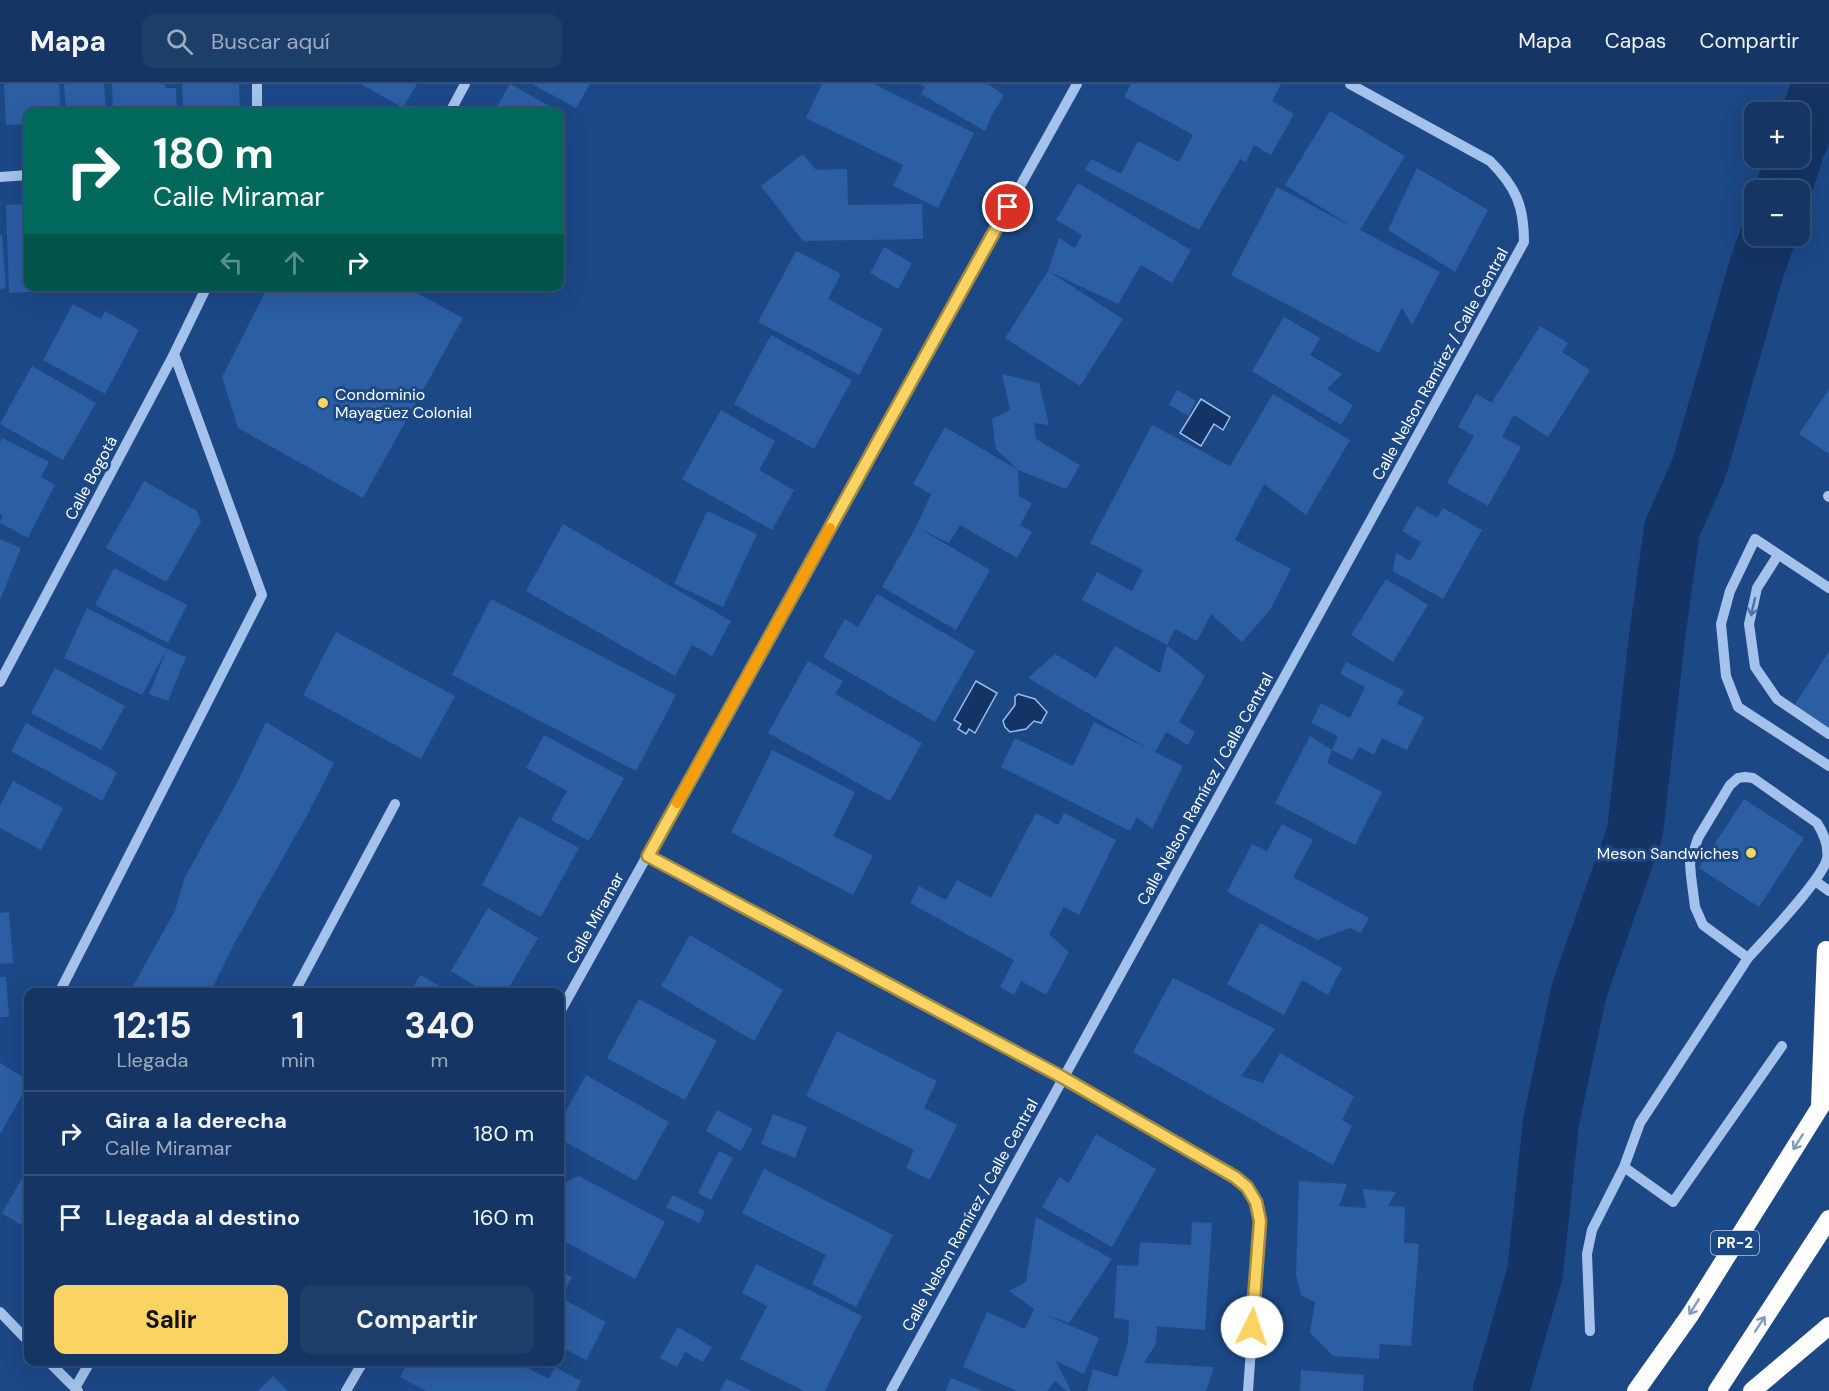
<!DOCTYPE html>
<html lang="es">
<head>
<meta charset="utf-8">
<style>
	body { margin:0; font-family:"DM Sans",sans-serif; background:#1e3e6a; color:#f1f3f6; height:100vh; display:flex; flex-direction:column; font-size:22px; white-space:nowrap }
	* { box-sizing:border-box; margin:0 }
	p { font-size:20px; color:#9dabbf }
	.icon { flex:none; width:33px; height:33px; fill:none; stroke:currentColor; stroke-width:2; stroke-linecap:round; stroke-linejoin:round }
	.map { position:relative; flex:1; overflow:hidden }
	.drawer { position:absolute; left:24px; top:904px; width:540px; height:378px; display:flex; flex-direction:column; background:#153664; border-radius:12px; box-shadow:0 6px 24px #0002,0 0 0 2px #345078 }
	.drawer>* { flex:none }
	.top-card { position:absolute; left:24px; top:24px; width:540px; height:183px; border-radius:12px; box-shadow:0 6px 24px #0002,0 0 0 2px #345078; background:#00695c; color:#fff; overflow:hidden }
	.buttons { position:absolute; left:1744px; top:18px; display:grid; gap:12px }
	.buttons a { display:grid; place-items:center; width:66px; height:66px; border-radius:12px; background:#153664; box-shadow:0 6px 24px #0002,0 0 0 2px #345078; font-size:30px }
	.pin { position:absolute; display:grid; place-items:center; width:51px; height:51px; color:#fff; margin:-26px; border:3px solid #fff; border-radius:50%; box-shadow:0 2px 6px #0007 }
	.me { position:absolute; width:66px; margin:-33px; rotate:4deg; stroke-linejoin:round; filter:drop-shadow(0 0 4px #0008) }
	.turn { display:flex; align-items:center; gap:21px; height:126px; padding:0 30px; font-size:27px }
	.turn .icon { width:78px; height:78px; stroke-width:2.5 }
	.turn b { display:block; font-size:42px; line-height:51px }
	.lanes { display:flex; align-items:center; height:57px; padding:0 30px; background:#0003; justify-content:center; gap:30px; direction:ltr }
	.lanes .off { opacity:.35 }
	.eta { display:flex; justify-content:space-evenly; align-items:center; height:102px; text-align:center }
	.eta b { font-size:36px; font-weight:700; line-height:42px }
	.cta { display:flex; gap:12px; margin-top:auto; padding:12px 30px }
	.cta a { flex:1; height:69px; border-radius:12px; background:#fbd362; color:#111; font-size:24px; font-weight:700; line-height:69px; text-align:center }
	.cta a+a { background:#1e3e6a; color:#f1f3f6 }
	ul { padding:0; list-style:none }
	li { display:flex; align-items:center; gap:18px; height:84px; padding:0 30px; border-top:2px solid #345078 }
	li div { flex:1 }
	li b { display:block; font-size:22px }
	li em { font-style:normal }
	header { display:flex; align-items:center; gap:36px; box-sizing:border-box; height:84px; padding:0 30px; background:#153664; border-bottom:2px solid #345078 }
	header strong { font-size:28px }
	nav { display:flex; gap:33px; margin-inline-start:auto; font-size:21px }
	.search { width:420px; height:54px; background:#1e3e6a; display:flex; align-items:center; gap:15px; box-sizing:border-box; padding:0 21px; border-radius:12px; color:#9dabbf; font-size:22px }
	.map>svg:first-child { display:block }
	.water { fill:#133464; stroke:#97bded; stroke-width:1.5 }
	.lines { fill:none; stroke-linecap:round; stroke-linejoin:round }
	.river { stroke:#133464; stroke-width:56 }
	.building { fill:#2c5ea4 }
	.minor { stroke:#a4c2eb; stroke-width:10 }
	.highway { stroke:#fff; stroke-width:18 }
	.oneway { stroke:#4c73a9 }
	.oneway2 { stroke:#829abc }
	.route-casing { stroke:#a38940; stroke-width:15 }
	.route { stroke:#fbd362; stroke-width:10 }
	.slow { stroke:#f59e0b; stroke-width:10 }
	.poi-dot { fill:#fbd362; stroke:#1c4886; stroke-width:2 }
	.labels { text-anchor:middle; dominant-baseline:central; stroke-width:6; stroke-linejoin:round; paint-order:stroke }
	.shield { fill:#1c4886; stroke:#bbc8db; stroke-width:1.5 }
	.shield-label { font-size:15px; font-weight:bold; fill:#fff }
	.street-label { font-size:16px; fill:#fff; stroke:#1c4886 }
	.poi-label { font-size:16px; fill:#fff; stroke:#1c4886; text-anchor:start }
</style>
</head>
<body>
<header>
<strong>Mapa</strong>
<div class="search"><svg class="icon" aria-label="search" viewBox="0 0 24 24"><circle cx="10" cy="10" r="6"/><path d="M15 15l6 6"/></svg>Buscar aquí</div>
<nav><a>Mapa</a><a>Capas</a><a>Compartir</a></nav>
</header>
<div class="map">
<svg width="1829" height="1307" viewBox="0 0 1829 1307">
	<rect width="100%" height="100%" fill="#1c4886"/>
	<path class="water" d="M1201,315L1230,333L1223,346L1214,340L1201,362L1180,349Z
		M976,597L997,609L975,649L969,645L966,650L958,645L961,640L954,636Z
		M1018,610L1035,615L1047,628L1041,639L1034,637L1026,645L1010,648L1005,643L1003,637L1015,621V613Z"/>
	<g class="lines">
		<path class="river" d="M1800,57L1820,0
			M1783,106L1794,74
			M1501,1307L1535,1189L1551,1038L1579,907L1635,748L1657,553L1672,445L1699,384L1756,186L1768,152"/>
	</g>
	<path class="building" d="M4,0H59L61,28H28V40L6,41Z
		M64,0H104L106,28H66Z
		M112,0H165V4H176L177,28H113Z
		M182,0H239L240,28H183Z
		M361,0H417L403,24Z
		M510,0L557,26L556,28H494Z
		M532,0H590L576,24Z
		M822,0H874L974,49L938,124L893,102L903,81L806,34Z
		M920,0H988L1004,11L992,31L985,47L921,10L925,3Z
		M1131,0H1281L1272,17L1294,30L1271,71L1254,61L1246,78L1240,75L1199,146L1085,86L1091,75L1121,90L1138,57L1179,78L1193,51L1124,13Z
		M1330,27L1405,72L1360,146L1440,188L1412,241L1402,224L1379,269L1231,191L1277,103L1353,143L1285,101Z
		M803,70L816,86L847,85L848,121L922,120L923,155L803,157L761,102Z
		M1417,84L1488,126L1455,188L1388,146Z
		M1078,99L1191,166L1172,199L1141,181L1118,220L1048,187L1123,235L1080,302L1005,254L1048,187L1059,154L1075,164L1082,151L1056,136Z
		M28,120V202H65L66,206L9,209L6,121Z
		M0,151H2L6,204L0,205Z
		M884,163L912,179L898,205L870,189Z
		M796,167L841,190L828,215L883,245L859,291L758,238Z
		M268,202H404L463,234L363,414L238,344L222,293Z
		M73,220L101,235L105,227L139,246L105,310L43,276Z
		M1284,233L1320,254L1310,271L1342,290L1327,305L1353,321L1341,341L1252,287Z
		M1540,242L1568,259L1562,268L1590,286L1548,353L1514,331L1502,353L1521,363L1488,422L1447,399L1474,352L1458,343L1476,310L1502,324L1492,318Z
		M771,251L852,296L814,365L734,320Z
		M32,282L96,319L63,376L0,340Z
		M1002,290L1039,299L1049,341L1034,339L1036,355L1080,381L1066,405L1018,386L996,365L992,335L1010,326Z
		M1829,305V370L1799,350Z
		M1177,306L1196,317L1188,332L1169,321Z
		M1273,310L1350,356L1306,431L1264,400L1235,456L1291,485L1270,526L1242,558L1211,530L1197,557L1175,545L1167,561L1205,592L1179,638L1195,648L1188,661L1166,648L1155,668L1183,682L1152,745L1137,733L1130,747L1001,683L1015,654L1073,682L1094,638L1149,665L1028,594L1055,570L1096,594L1115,562L1160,589L1167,561L1082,516L1097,488L1132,507L1143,486L1090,459L1152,341L1230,382Z
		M721,326L775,357L759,386L794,406L772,446L682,395Z
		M945,343L1018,386L1019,412L1032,419L1020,441L1032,448L1017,474L960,441L949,459L920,445L990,486L956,546L882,503L916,443L931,410L913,400Z
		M2,354L49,378L41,393L55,401L28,454L0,439L2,431L0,430V358Z
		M144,397L197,427L201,438L166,498L106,464Z
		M1417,422L1437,434L1443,424L1482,446L1443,515L1393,487L1396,469L1410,477L1421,458L1402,447Z
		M707,427L757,450L723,523L674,500Z
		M563,440L731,537L712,572L692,561L675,592L526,507Z
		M0,455L21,464L0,516Z
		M114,484L187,521L168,559L95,521Z
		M1386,495L1428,521L1393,578L1351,551Z
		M877,510L975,567L935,638L823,573L845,535L858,543Z
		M491,515L676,611L636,687L452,591Z
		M87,524L167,565L142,611L64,574Z
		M336,548L455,612L421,675L303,611Z
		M167,565L186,573L168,617L149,610Z
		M1829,567V647L1793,624Z
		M808,577L843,597L835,610L922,659L890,717L768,649Z
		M1346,578L1404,607L1397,620L1424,633L1407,666L1382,654L1374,671L1359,663L1352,676L1332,666L1327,679L1382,708L1355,761L1275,719L1310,652L1332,666L1338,652L1311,639L1321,619L1350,634L1365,603L1340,590Z
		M55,584L125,622L101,666L31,629Z
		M266,638L334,679L306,733L234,860L210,909H129L175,827L184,795L237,699Z
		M26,639L117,688L102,717L11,667Z
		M544,651L624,694L589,757L551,736L567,707L526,684Z
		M772,666L855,708L833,752L873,772L853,811L731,748Z
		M13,697L63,724L41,766L0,744V721Z
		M1744,715L1804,754L1759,823L1699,784Z
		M1036,729L1058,741L1064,729L1116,756L1079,831L1064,823L1049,850L1069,868L1046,911L1021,897L1014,911L1000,903L1014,876L910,819L919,802L946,816L957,796L991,814Z
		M519,732L579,764L541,833L482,801Z
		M1282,740L1313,756L1293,793L1369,834L1361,849L1350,844L1317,856L1227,808L1252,760L1267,767Z
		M488,824L538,854L506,909H487L451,887Z
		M9,828L13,879L0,880V829Z
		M1260,839L1342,884L1328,911L1302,896L1284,931L1227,900Z
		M690,851L783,906L754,957L661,902Z
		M420,891L452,909H410Z
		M0,893H6L9,933H0Z
		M1173,894L1275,945L1241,992L1263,999L1280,969L1354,1012L1342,1036L1352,1042L1333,1081L1133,968Z
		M639,915L717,957L685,1016L607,974Z
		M837,947L937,997L924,1024L957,1041L930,1096L906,1084L914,1066L806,1012Z
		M0,979L28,996V1001L0,1050Z
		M586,991L669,1038L636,1097L560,1055V1038Z
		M717,1026L753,1045L741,1067L706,1047Z
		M773,1030L807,1043L795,1074L761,1060Z
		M1096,1050L1156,1085L1112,1163L1042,1123L1059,1093L1069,1099Z
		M719,1067L733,1074L711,1116L698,1109Z
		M28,1084V1145L2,1129Z
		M764,1085L893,1151L856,1223L812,1200L826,1171L742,1129Z
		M579,1092L665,1138L635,1195L560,1155V1101Z
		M1299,1097L1347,1100L1339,1122L1366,1124L1363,1105L1396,1108L1388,1122L1405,1123L1404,1159L1419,1160L1411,1262L1380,1260L1379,1275L1333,1272L1310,1249L1315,1218L1301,1211L1296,1191Z
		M673,1111L705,1127L699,1139L666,1123Z
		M1036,1133L1112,1175L1069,1239L1046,1231L1099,1254L1084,1290L1056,1277L1071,1307H1067L1055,1297L1047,1307H1017L963,1283L987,1228L1025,1245L1034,1225L1009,1207L1026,1198Z
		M1192,1138L1212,1139L1205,1246L1157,1242L1156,1260L1144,1279L1214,1283L1206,1307H1087L1093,1285L1117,1293L1128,1259L1129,1236L1114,1234L1117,1181L1138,1182L1140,1158L1191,1161Z
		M756,1180L862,1232L825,1307H804L740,1275L767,1222L742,1209Z
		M560,1187L572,1193L561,1214L606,1238L586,1276L560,1262Z
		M678,1243L712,1263L703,1278L685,1268L677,1283L660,1274Z
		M408,1278H516L549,1295L555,1283L581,1297L576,1307H426L400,1293Z
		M1301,1286L1364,1291L1363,1307H1300Z
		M273,1292L288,1307H258Z
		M951,1294L984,1307H946Z
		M726,1295L753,1307H720Z"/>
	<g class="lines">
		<path class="minor" d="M257,0V28
			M450,28L465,0
			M0,93L28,91
			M1828,412L1829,413
			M1778,471L1757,504L1749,540L1755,583L1777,615L1829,650
			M1829,504L1755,455L1730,507L1721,540L1726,592L1738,623L1829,682
			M0,598L174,270L207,202
			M1745,693L1753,694L1817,739C1824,750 1829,762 1827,775C1822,796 1765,855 1748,874L1703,841L1695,823L1691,792L1690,779L1698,754L1730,701L1738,694Z
			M648,772L1062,993L1235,1093C1251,1107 1255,1116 1260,1137L1248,1307
			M1815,797L1829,807
			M1748,874L1640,1039L1624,1083L1673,1118L1782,962
			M59,909L262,511L174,270
			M294,909L395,720
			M560,928L1077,0
			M27,970L28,968
			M0,1228L28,1257
			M1590,1247L1587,1170L1592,1146L1624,1083
			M49,1278L78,1307
			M75,1304L90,1278
			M346,1307L363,1278
			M891,1307L1524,158C1524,122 1516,103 1490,77L1350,0"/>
		<path class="highway" d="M1820,1021L1826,866
			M1636,1307L1690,1231L1829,1009
			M1717,1307L1829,1135
			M1752,1307L1829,1242"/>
	</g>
	<defs><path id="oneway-shaft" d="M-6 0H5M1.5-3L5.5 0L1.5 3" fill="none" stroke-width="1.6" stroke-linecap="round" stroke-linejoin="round" transform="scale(1.5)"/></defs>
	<use class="oneway" href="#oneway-shaft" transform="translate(1753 523) rotate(103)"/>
	<g class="oneway2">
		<use href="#oneway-shaft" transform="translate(1798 1058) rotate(122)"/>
		<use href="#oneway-shaft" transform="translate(1694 1223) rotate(122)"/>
		<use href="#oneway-shaft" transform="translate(1760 1240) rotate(-57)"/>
	</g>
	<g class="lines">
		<defs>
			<path id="route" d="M1008,123L648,772L1062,993L1235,1093L1247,1103L1256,1118L1260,1137L1252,1243"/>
		</defs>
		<use href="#route" class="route-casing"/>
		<use href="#route" class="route"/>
		<path class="slow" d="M677,719L830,444"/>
	</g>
	<g class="poi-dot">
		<circle cx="323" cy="319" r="6"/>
		<circle cx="1751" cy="769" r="6"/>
	</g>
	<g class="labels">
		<rect class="shield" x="1711" y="1147" width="48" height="24" rx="4.5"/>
		<g class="shield-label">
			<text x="1735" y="1159">PR-2</text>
		</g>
		<g class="street-label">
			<text transform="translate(1440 280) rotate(-61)">Calle Nelson Ramírez / Calle Central</text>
			<text transform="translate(91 394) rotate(-62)">Calle Bogotá</text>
			<text transform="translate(1205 705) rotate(-61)">Calle Nelson Ramírez / Calle Central</text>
			<text transform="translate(595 834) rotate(-61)">Calle Miramar</text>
			<text transform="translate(970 1131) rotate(-61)">Calle Nelson Ramírez / Calle Central</text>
		</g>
		<g class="poi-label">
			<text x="335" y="310">Condominio<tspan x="335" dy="18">Mayagüez Colonial</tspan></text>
			<text x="1739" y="769" text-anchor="end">Meson Sandwiches</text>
		</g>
	</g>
</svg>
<div class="buttons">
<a>+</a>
<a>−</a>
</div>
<div class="pin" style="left:1008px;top:123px;background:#d93025"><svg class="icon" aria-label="arrive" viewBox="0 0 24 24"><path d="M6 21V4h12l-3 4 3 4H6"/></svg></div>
<svg class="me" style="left:1252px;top:1243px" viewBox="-20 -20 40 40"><circle r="19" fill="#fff"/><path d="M0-13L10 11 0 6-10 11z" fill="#fbd362"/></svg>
<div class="top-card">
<div class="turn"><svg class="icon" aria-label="right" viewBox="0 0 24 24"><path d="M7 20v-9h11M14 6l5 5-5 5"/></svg><div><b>180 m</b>Calle Miramar</div></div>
<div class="lanes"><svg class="icon off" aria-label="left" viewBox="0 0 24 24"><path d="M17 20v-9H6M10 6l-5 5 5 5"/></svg><svg class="icon off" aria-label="ahead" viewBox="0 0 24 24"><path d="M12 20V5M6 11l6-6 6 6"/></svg><svg class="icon" aria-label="right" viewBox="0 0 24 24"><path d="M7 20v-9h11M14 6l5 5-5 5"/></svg></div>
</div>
<section class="drawer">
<div class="eta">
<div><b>12:15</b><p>Llegada</p></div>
<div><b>1</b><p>min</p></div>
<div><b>340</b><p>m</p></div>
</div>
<ul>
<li><svg class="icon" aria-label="right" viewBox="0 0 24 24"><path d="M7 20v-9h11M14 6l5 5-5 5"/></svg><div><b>Gira a la derecha</b><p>Calle Miramar</p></div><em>180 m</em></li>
<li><svg class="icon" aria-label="arrive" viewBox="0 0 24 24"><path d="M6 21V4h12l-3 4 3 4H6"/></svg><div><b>Llegada al destino</b></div><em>160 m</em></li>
</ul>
<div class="cta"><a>Salir</a><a>Compartir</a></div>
</section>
</div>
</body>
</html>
